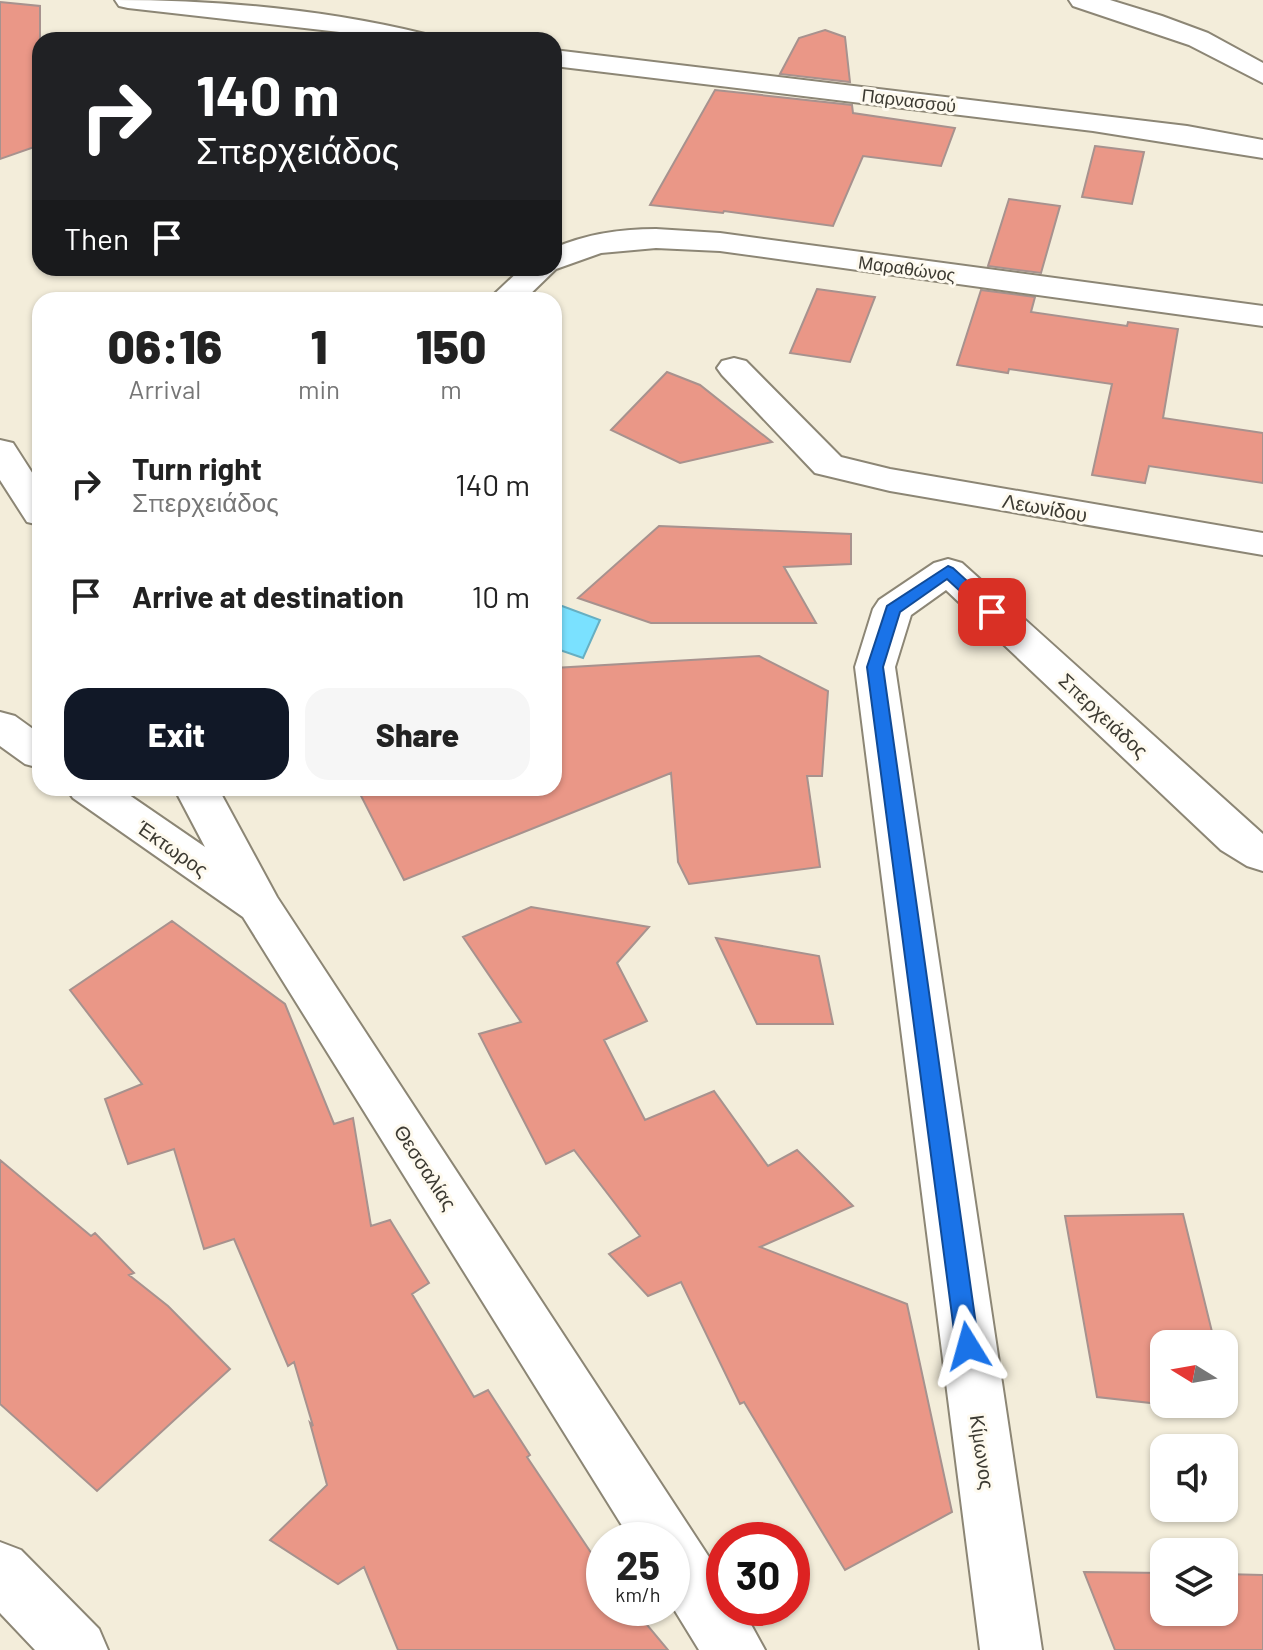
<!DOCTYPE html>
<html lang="en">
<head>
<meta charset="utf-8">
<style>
	body { margin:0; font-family:Barlow,sans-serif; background:#f6f6f6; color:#222; height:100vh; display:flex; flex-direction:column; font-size:30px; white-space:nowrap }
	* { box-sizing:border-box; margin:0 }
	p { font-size:26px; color:#767676 }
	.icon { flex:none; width:44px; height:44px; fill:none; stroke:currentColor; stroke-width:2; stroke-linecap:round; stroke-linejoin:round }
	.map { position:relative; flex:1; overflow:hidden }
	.drawer { position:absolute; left:32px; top:292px; width:530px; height:504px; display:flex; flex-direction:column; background:#fff; border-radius:24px; box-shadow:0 2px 6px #0004 }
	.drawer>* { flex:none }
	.top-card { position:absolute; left:32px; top:32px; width:530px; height:244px; border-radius:24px; box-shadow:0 2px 6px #0004; background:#202124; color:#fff; overflow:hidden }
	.needle { width:52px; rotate:281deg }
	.fabs { position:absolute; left:1150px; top:1330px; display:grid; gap:16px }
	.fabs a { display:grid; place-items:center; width:88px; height:88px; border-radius:16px; background:#fff; box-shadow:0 2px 6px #0004; font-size:40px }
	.speed { position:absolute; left:586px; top:1522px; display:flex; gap:16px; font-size:40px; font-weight:700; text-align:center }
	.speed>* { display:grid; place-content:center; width:104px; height:104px; border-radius:50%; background:#fff; box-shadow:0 2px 6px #0004; line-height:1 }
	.speed small { font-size:20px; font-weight:400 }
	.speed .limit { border:12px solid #d22; background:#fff; color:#111 }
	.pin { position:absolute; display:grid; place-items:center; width:68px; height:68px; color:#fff; margin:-34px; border-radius:16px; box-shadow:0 4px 12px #0006 }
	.me { position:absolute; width:88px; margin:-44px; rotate:352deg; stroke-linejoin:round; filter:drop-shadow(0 0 6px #0008) }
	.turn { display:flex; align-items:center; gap:28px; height:168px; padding:0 32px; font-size:36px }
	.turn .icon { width:104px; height:104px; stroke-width:2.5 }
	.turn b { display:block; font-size:56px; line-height:68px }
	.then { display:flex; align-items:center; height:76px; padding:0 32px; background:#0003; gap:16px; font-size:30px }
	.eta { display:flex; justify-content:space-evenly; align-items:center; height:136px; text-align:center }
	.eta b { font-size:48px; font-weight:800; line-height:56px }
	.primary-button { display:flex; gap:16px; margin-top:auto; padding:16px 32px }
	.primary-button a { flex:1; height:92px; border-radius:24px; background:#111827; color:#fff; font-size:32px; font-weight:800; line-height:92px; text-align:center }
	.primary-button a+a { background:#f6f6f6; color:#222 }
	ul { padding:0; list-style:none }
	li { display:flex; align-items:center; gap:24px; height:112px; padding:0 32px }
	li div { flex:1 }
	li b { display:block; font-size:30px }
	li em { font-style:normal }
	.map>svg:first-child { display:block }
	.water { fill:#7ae1ff; stroke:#67afc2; stroke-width:2 }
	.building { fill:#ea9787; stroke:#a7928e; stroke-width:2 }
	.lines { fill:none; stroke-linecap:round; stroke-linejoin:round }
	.minor-casing { stroke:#8c8675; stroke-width:4 }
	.minor { fill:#fff; fill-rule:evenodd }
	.route { fill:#1a73e8; stroke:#114b97; stroke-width:2 }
	.labels { text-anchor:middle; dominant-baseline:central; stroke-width:6; stroke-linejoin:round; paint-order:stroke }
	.far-street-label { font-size:18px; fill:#3c3a32; stroke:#fefaef }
	.street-label { font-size:20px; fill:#3c3a32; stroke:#fefaef }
</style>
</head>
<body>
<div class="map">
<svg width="1263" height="1650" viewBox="0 0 1263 1650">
	<rect width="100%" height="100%" fill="#f3edda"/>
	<path class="water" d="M554,603L600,620L583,658L554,648Z"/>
	<path class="building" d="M0,2L40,6V145L0,159Z
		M825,30L845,37L850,82L780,74L799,38Z
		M715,90L852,105L853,113L955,128L941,166L863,156L833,226L724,211L723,213L650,205Z
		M1095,146L1144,152L1132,204L1082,197Z
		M1009,199L1060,206L1041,273L988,266Z
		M817,289L875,297L850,362L790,353Z
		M981,290L1035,297L1031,312L1127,326L1128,322L1178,329L1163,418L1263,433V483L1149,466L1145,483L1092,475L1112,384L1009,369L1008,373L957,365Z
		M667,372L700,385L772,442L680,463L611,430Z
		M659,526L851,534V564L784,567L816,623H651L578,598Z
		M759,656L828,691L822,776H807L820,867L689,884L678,862L671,773L404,880L357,788H554V668Z
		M531,907L649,927L617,963L647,1021L604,1040L645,1120L714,1091L768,1166L797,1150L853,1206L760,1247L907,1304L952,1512L845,1570L744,1402L740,1404L681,1282L648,1296L609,1254L640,1236L574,1150L546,1164L479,1034L521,1022L463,937Z
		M172,921L285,1004L334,1124L353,1118L371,1226L390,1220L429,1283L412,1294L474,1397L488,1390L530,1455L527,1457L604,1572V1608H633L668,1650H398L364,1567L338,1584L270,1540L327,1485L310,1423L313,1426L294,1362L288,1366L234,1239L204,1249L174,1149L128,1164L105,1099L142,1084L70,990Z
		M716,938L819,956L833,1024H757Z
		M0,1160L91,1236L95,1233L134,1273L129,1275L168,1306L230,1369L97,1491L0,1404Z
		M1183,1214L1215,1344H1164V1404H1224V1380L1232,1412L1097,1397L1065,1216Z
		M1084,1572L1164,1573V1612H1224V1574L1263,1575V1650H1115Z"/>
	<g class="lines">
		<defs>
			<path id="minor" d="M115,0C219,0 323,9 425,34L429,40H381L357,34L128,8L119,6Z
				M1069,0H1110L1162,16L1208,33L1263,63V83L1189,45L1073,6Z
				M554,50L1187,126L1263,140V158L1093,131L554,66Z
				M656,229L720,233L1263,306V326L720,251L656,248L601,253L556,269L524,300H488L522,268H554V248C586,234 621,229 656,229Z
				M734,358L746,361L841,457L890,469L1263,533V555L890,491L815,473L722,375L717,368L722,361Z
				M0,440L13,443L40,485V525L27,522L0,480Z
				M948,559L962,563L1263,834V871L1247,866L1221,850L946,590L911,615L895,667L1042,1650H980L855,667L873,609L879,600L934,563Z
				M0,712L15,716L40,734V768L25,764L0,746Z
				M66,788H119L205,847L174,788H218L277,897L724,1580V1608H742L765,1650H699L672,1606V1540H631L243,917L73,798Z
				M0,1542L21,1550L99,1629L108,1650H35L0,1613Z"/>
		</defs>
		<use href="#minor" class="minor-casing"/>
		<use href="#minor" class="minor"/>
	</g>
	<path class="route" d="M948,566L953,568L1001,612L998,616H987L947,579L900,612L883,667L979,1346L976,1353L968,1356L960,1353L956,1346L867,667L887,606Z"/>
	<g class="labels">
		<g class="far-street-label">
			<text transform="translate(909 100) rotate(7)">Παρνασσού</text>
			<text transform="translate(907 268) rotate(8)">Μαραθώνος</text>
		</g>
		<g class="street-label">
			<text transform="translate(1045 507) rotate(10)">Λεωνίδου</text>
			<text transform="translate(1104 715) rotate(43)">Σπερχειάδος</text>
			<text transform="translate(173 848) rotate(35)">Έκτωρος</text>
			<text transform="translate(426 1167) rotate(57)">Θεσσαλίας</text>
			<text transform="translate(983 1452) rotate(82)">Κίμωνος</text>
		</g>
	</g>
</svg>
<div class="fabs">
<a><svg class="needle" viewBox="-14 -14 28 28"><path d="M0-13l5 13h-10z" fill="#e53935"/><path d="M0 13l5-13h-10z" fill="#767676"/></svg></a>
<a><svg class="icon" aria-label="sound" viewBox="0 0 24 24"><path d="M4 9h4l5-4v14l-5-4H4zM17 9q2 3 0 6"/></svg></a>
<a><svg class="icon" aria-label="layers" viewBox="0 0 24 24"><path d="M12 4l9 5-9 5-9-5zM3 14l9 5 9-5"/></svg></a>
</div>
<div class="speed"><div>25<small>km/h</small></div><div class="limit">30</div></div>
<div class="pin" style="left:992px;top:612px;background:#d93025"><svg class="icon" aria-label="arrive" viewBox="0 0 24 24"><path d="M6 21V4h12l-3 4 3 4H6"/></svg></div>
<svg class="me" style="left:968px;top:1346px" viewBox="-20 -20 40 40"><path d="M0-17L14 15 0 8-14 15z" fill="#1a73e8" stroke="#fff" stroke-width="4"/></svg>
<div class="top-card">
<div class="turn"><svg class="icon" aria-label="right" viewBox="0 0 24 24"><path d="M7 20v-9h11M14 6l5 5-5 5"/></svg><div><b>140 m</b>Σπερχειάδος</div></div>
<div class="then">Then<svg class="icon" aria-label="arrive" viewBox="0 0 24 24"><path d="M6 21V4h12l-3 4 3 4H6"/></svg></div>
</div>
<section class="drawer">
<div class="eta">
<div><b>06:16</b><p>Arrival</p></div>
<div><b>1</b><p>min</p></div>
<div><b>150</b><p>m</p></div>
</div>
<ul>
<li><svg class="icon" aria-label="right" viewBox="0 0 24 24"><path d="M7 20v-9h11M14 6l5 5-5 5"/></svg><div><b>Turn right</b><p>Σπερχειάδος</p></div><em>140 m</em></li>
<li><svg class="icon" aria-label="arrive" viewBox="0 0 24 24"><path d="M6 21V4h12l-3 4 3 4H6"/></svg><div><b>Arrive at destination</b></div><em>10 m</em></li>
</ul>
<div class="primary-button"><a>Exit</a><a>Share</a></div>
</section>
</div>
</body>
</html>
